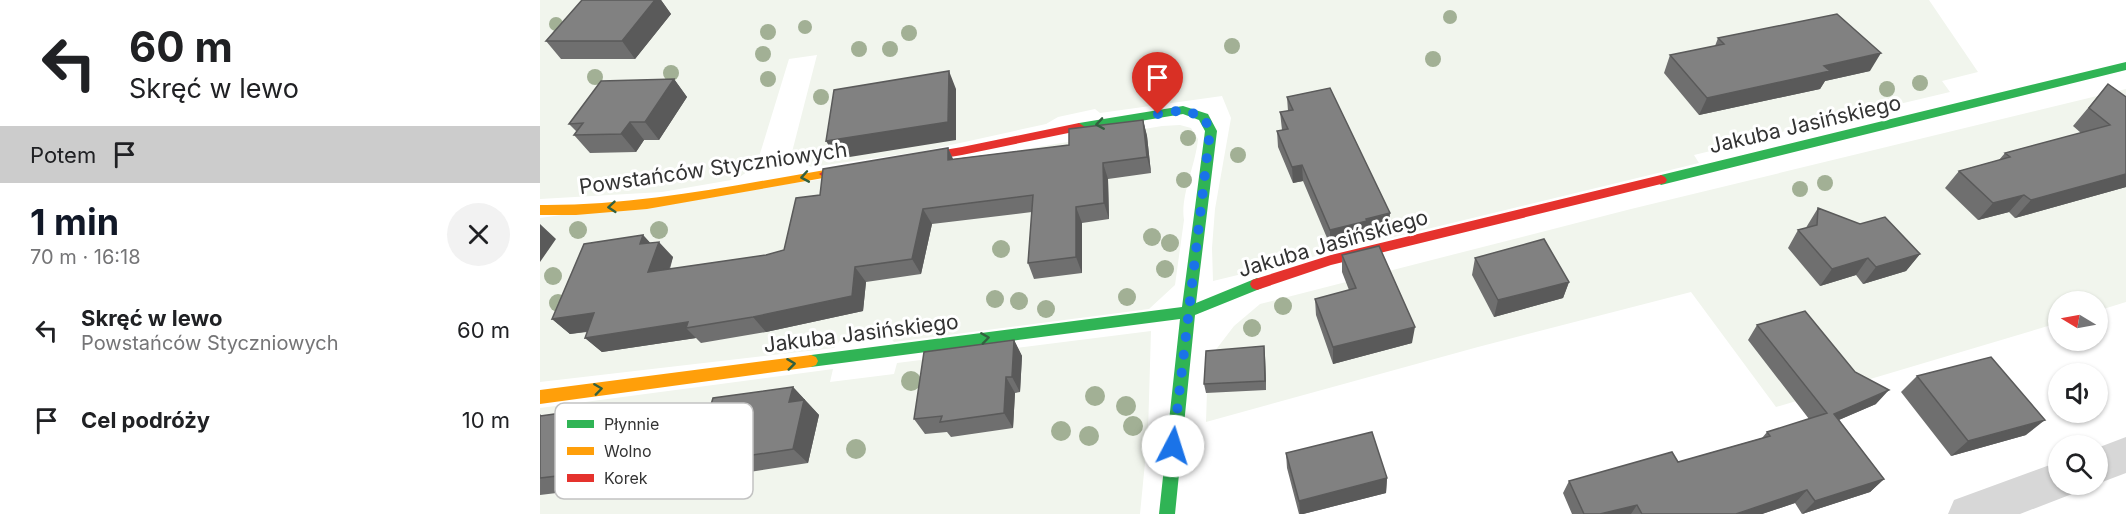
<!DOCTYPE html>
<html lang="pl">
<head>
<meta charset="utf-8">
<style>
	body { margin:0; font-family:Inter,sans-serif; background:#f2f2f2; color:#202124; height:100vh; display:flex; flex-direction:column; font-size:22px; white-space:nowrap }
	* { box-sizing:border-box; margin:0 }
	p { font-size:20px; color:#757577 }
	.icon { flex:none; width:33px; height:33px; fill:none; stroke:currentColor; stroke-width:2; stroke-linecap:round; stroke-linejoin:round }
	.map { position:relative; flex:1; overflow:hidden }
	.panel { display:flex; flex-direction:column; background:#fff; width:540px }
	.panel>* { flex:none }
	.banner { background:#fff; color:#202124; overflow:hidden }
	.needle { width:39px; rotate:280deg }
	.buttons { position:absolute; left:1508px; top:291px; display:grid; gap:12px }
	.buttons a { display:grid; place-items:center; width:60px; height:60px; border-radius:50%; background:#fff; box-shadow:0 2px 4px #0004; font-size:30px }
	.pin { position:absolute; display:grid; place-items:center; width:51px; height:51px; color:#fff; margin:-62px -26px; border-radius:50% 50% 50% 0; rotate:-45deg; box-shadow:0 0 6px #0007 }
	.pin .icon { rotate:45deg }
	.me { position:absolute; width:66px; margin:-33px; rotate:5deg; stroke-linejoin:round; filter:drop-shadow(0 0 4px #0008) }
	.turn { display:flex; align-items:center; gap:21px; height:126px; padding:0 30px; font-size:27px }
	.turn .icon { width:78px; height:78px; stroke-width:2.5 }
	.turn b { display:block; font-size:42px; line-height:51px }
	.then { display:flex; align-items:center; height:57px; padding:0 30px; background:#0003; gap:12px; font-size:22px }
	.round { display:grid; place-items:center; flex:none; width:63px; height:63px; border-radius:32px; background:#f2f2f2 }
	.overview { display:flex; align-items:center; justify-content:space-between; height:102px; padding:0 30px }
	h1 { font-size:36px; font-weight:700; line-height:45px; color:#111827 }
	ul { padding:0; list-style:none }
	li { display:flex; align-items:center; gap:18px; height:90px; padding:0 30px }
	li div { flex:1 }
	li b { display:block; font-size:22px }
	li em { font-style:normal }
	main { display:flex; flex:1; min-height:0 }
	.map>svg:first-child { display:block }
	.green { fill:#f1f5ed }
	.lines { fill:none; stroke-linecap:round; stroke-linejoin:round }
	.street { fill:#d7d7d7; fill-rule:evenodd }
	.fast { fill:#30b455; fill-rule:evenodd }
	.slow { fill:#ff9f0a; fill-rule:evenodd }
	.jam { fill:#e5322d; fill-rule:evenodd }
	.tree { fill:#a2b095 }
	.wall { fill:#6f6f6f }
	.shaded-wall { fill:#5a5a5a }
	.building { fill:#818181; stroke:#5a5a5a; stroke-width:1.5 }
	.oneway { stroke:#32603f }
	.route { stroke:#1a73e8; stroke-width:10; stroke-dasharray:0 18 }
	.labels { text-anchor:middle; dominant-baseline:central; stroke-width:6; stroke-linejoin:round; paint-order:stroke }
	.street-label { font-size:21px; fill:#333; stroke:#fff }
	.key { fill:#fff; stroke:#c2c2c2; stroke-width:1.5 }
	.key-label { font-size:16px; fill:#333 }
</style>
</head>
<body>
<main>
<section class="panel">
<div class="banner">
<div class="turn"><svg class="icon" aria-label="left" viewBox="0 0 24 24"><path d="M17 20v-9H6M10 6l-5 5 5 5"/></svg><div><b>60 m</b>Skręć w lewo</div></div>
<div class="then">Potem<svg class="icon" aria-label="arrive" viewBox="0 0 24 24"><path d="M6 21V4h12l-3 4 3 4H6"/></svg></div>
</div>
<div class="overview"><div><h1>1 min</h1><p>70 m · 16:18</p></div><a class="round"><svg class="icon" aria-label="close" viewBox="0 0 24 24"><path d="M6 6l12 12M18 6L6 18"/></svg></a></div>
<ul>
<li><svg class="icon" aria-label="left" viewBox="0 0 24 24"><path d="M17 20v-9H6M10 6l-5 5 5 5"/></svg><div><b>Skręć w lewo</b><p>Powstańców Styczniowych</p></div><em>60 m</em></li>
<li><svg class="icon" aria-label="arrive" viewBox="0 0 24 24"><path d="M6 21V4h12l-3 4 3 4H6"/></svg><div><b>Cel podróży</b></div><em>10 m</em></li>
</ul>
</section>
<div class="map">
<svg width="1586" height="514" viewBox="0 0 1586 514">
	<rect width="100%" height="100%" fill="#fff"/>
	<path class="green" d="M0,0H1389L1438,72L1402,81L1410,92L1208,140L1199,139L1181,144L1183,148L1154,155L1159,163L673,281L672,248L675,209L691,118L682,96L560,113L555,109L518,117L506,124L379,152L271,167L251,156L277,55L249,59L219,157L211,169L197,179L122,192L0,199Z
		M1586,89V302L1557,311V302H1518V323L1236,407L1151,292L938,347L666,422L668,360L694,326L720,304L1091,209Z
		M640,125L651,128L658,139C656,164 640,196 644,220L635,285L609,309L354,342L344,331L303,337L294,348L0,382V218L428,159L622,126Z
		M611,331L608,432L600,514H0V408L293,369L290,382L354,374L357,363Z"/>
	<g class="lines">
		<path class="street" d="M1586,437V473L1557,484V448Z
			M1518,462V484H1536L1532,494L1480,514H1408L1414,500Z"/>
		<path class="fast" d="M1586,62V70L1121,185L1115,180L1121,175Z
			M643,106L668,114L677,131L656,303L717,278L722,280L724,284L722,288L655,315L635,514H619L640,319L271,367L266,365L264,361L266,357L271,355L642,307L665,131L659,120L643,114L539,131L533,127L539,123Z"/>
		<path class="slow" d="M285,170L291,174L289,177L107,209L36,215H0V205C97,206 190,186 285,170Z
			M271,355L276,357L278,361L276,365L271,367L0,404V390Z"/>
		<path class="jam" d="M539,123L545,127L543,130L422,155L285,178L279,174L285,170L422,147Z
			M1121,175L1125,177L1127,180L1125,183L791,265L717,290L712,288L710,284L712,280L791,255Z"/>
	</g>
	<g class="tree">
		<circle cx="910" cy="17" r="7"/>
		<circle cx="16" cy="24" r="7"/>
		<circle cx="265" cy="27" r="7"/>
		<circle cx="228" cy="32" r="8"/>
		<circle cx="369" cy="33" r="8"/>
		<circle cx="692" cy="46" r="8"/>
		<circle cx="319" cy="49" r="8"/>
		<circle cx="350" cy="49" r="8"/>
		<circle cx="223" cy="54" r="8"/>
		<circle cx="893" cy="59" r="8"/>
		<circle cx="131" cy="73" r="8"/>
		<circle cx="55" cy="77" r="8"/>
		<circle cx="228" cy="79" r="8"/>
		<circle cx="1380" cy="83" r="8"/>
		<circle cx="1347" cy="89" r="8"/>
		<circle cx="281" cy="97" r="8"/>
		<circle cx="648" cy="138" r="8"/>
		<circle cx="698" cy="155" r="8"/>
		<circle cx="644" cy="180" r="8"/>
		<circle cx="1285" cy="183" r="8"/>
		<circle cx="1260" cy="189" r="8"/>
		<circle cx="38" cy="230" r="9"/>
		<circle cx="119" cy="230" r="9"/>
		<circle cx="612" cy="237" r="9"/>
		<circle cx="630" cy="243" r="9"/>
		<circle cx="461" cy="249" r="9"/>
		<circle cx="625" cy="269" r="9"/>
		<circle cx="13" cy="276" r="9"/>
		<circle cx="587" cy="297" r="9"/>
		<circle cx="455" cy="299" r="9"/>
		<circle cx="479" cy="301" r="9"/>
		<circle cx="18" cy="303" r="9"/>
		<circle cx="743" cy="306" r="9"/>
		<circle cx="506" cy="309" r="9"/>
		<circle cx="712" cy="328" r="9"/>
		<circle cx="371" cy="381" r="10"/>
		<circle cx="555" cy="396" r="10"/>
		<circle cx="586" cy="406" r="10"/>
		<circle cx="593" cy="426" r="10"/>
		<circle cx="521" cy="431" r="10"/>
		<circle cx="549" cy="436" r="10"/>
		<circle cx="316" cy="449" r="10"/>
	</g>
	<path class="wall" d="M42,0H121L131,14L95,59H21L6,41Z
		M1178,38L1330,71L1285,81L1280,89L1159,115L1124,73L1130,55L1175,46Z
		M134,79L147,97L119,140H104L96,152L50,153L34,135L37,132L29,124Z
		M1568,84L1586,97V187L1475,218L1469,212L1438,220L1405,188L1419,171L1459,160L1465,153L1541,133L1533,126Z
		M747,97L849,229L826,235V236L790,245L763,181L753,183L738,147L737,131L742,130L740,112L748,111Z
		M603,120L607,136L611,173L568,179L569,219L542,223V273L494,279L488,263L492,212L392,224L381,274L326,282L323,311L226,332L161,343L156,338L62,352L45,338L47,332L30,334L12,319L103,235L110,243L133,257L130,269L226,255L244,250L280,195L408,148L413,159L529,145Z
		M1278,208L1380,254L1366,271L1323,284L1316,275L1280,286L1248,248L1258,230L1266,228L1267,226Z
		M802,255L872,343L793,364L776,315L775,299L809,290L802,272Z
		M935,258L1029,282L1023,298L954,317L932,275Z
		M1217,325L1336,404L1299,420L1344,479L1330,492L1262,514L1255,503L1222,514H1032L1023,493L1029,481L1138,462L1222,438L1227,432L1269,419L1208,340Z
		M474,340L482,356L480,392L475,393L473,428L411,437L407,432L385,434L374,419Z
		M725,356L726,390L666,393L664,384Z
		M1377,376L1486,435L1411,456L1361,392Z
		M253,387L279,415L268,463L171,478L153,464Z
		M0,414L2,416H60L104,428L83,487L38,494L33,491L0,495Z
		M746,453L847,478L846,493L763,514H759L747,468Z"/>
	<path class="shaded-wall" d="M115,0H121L131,14L95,59L82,41Z
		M1341,53L1330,71L1285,81L1280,89L1159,115L1167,98L1284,66Z
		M409,71L416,89V140L297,159L286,141Z
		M134,79L147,97L119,140L105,122Z
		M603,120L607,136L611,173L607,157Z
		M90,122L104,140L96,152L81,134Z
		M408,148L415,164L408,160Z
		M563,163L568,179L569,219L564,203Z
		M762,165L763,181L753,183L752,167Z
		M1586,174V187L1475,218L1491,200Z
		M1484,195L1469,212L1438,220L1453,203Z
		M536,207L542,223V273L536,257Z
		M383,209L392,224L381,274L372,259Z
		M850,213L849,229L826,235V236L790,245V230Z
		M0,224L16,239L0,262Z
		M103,235L116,249L119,242L133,257L123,287L108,272L100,244Z
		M1380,254L1366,271L1323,284L1336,267Z
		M1328,258L1316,275L1280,286L1292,269Z
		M315,267L326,282L323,311L226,332L213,317Z
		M1029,282L1023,298L954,317L958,300Z
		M54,313L71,328L30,334L12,319Z
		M148,322L146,328L156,338L62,352L45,338Z
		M875,327L872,343L793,364V347Z
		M474,340L482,356L480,392L472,377Z
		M724,346L725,356L726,390L725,381Z
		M466,377L475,393L473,428L464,413Z
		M253,387L279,415L268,463L253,449L249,402Z
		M1349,390L1336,404L1282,427L1294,414Z
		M51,409L71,424L47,418Z
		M85,412L104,428L83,487L62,473Z
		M1505,420L1486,435L1411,456L1428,441Z
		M847,478L846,493L763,514H760L759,501Z
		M1344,479L1330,492L1262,514L1275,501Z
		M1267,490L1255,503L1222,514H1196Z
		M1097,505L1091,514H1060Z"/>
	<path class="building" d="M42,0H115L82,41H6Z
		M1297,14L1341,53L1284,66L1290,71L1167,98L1130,55L1184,44L1178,38Z
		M409,71L408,122L286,141L294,90Z
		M134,79L105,122H90L81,134L34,135L43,123L29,124L61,81Z
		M1568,84L1586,97V174L1491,200L1484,195L1453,203L1419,171L1470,157L1465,153L1570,125L1549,108Z
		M790,88L850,213L826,219L827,221L790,230L762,165L752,167L737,131L748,129L740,112L753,110L747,97Z
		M603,120L607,157L563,163L564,203L536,207V257L488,263L493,195L383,209L372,259L315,267L312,296L213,317L146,328L148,322L45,338L54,313L12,319L44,244L103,235L100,244L119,242L108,272L226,255L244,250L256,198L280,195L283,169L408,148V160L529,145V129Z
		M1278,208L1320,224L1345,217L1380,254L1336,267L1328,258L1292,269L1258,230L1277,225Z
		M1004,239L1029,282L958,300L935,258Z
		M839,246L875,327L793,347L775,299L816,288L802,255Z
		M1265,311L1315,372L1349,390L1294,414L1344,479L1275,501L1267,490L1196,514H1102L1097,505L1060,514H1044L1029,481L1132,452L1138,462L1230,436L1227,432L1287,413L1217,325Z
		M474,340L472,377H466L464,413L400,422L402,416L374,419L384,352Z
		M724,346L725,381L664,384L666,351Z
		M1451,357L1505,420L1428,441L1377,376Z
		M253,387L249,402L264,400L253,449L153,464L173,398Z
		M51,409L47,418L85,412L62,473L16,480L18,476L0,478V416Z
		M832,432L847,478L759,501L746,453Z"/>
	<defs><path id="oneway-chevron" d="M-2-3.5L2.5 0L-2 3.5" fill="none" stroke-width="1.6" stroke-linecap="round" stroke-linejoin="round" transform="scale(1.5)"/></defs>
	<g class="oneway">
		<use href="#oneway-chevron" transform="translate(560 124) rotate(171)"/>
		<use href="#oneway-chevron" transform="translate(265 177) rotate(170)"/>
		<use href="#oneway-chevron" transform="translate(72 207) rotate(175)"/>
		<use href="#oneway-chevron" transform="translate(445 338) rotate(-8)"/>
		<use href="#oneway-chevron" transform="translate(251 364) rotate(-7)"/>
		<use href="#oneway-chevron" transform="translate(58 389) rotate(-8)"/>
	</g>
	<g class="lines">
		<path class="route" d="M618,114L643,110L664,117L670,131L633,446"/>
	</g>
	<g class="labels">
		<g class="street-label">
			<text transform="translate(1265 124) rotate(-13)">Jakuba Jasińskiego</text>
			<text transform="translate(173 168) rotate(-8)">Powstańców Styczniowych</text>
			<text transform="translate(793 243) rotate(-16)">Jakuba Jasińskiego</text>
			<text transform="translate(321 333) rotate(-7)">Jakuba Jasińskiego</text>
		</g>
	</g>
	<rect x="15" y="403" width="198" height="96" rx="9" class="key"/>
	<rect x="27" y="420" width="27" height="8" fill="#30b455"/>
	<rect x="27" y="447" width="27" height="8" fill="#ff9f0a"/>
	<rect x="27" y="474" width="27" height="8" fill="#e5322d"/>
	<g class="key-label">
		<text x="64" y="430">Płynnie</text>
		<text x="64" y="457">Wolno</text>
		<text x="64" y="484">Korek</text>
	</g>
</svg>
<div class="buttons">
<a><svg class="needle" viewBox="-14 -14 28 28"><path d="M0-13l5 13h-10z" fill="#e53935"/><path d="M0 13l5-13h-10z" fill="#757577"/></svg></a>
<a><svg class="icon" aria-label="sound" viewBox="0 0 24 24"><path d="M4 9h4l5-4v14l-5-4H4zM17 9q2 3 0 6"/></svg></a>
<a><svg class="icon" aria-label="search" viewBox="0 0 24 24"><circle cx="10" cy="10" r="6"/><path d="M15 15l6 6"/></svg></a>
</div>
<div class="pin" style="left:618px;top:114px;background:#d93025"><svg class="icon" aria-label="arrive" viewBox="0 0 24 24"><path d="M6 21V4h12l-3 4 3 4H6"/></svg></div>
<svg class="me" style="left:633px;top:446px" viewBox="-20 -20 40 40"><circle r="19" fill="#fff"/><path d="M0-13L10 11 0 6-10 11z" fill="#1a73e8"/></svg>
</div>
</main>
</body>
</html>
